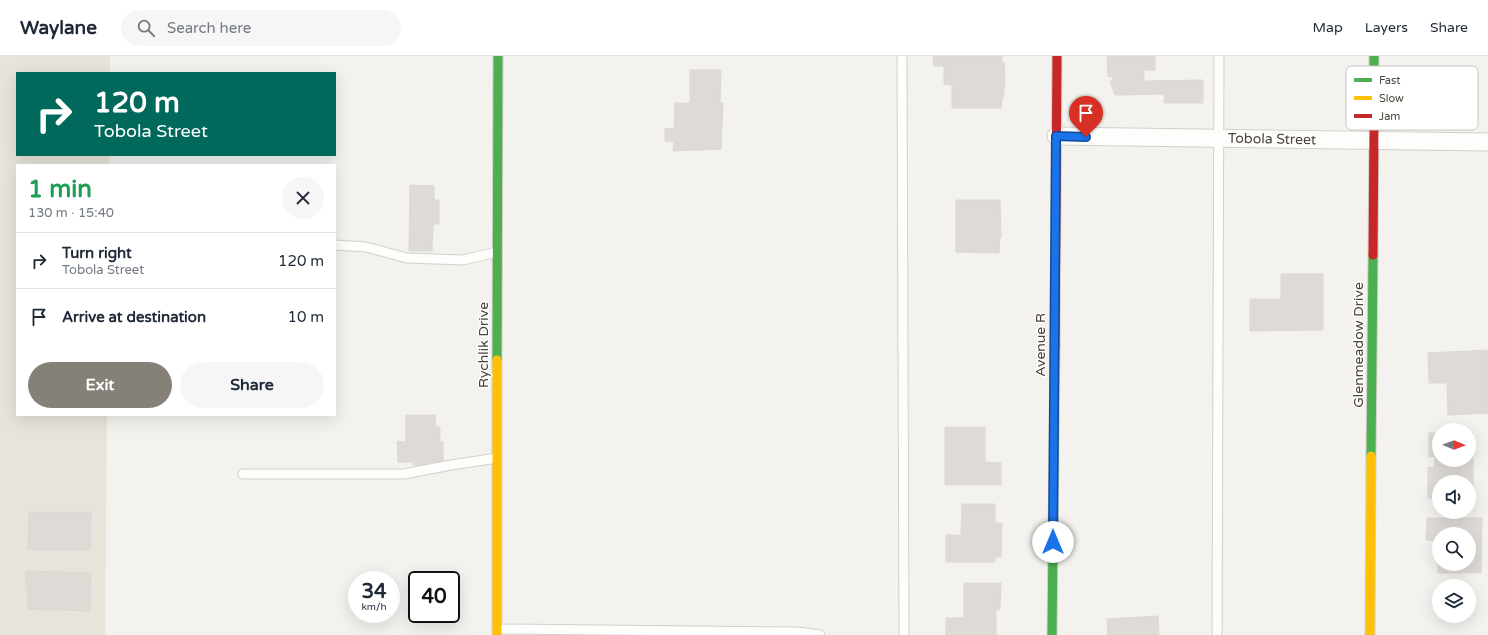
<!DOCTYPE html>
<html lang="en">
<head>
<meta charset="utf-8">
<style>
	body { margin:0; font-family:"Varela Round",sans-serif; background:#f6f6f7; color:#1f2937; height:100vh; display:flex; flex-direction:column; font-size:15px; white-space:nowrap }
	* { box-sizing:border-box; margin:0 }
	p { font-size:13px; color:#747a83 }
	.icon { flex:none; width:22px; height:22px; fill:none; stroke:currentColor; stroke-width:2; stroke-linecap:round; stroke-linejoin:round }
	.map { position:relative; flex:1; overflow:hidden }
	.drawer { position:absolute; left:16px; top:108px; width:320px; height:252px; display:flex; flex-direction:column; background:#fff; border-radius:0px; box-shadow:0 4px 16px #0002 }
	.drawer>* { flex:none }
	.banner { position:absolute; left:16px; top:16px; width:320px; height:84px; border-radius:0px; box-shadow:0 4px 16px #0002; background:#00695c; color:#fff; overflow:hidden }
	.needle { width:26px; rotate:91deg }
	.tools { position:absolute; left:1432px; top:367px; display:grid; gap:8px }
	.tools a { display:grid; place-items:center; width:44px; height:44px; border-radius:50%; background:#fff; box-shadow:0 4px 16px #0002; font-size:20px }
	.speed { position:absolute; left:348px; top:515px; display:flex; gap:8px; font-size:20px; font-weight:700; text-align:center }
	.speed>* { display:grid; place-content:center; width:52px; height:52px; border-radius:50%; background:#fff; box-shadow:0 4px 16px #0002; line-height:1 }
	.speed small { font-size:10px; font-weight:400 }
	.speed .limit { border:2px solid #111; border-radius:6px; background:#fff; color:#111 }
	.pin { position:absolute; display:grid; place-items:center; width:34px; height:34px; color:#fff; margin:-41px -17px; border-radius:50% 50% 50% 0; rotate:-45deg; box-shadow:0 0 4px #0007 }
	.pin .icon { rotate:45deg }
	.me { position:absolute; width:44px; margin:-22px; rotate:0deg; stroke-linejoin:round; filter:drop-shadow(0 0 3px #0008) }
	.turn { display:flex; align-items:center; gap:14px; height:84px; padding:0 12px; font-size:18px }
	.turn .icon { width:52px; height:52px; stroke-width:2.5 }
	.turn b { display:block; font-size:28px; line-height:34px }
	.round { display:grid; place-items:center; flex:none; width:42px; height:42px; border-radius:21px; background:#f6f6f7 }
	.headline { display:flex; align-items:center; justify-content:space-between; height:68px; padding:0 12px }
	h1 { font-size:24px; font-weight:700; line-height:30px; color:#1e9e55 }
	.button { display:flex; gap:8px; margin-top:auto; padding:8px 12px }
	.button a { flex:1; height:46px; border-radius:24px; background:#868178; color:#fff; font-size:16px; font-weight:700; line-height:46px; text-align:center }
	.button a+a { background:#f6f6f7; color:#1f2937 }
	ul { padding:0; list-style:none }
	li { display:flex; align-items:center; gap:12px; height:56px; padding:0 12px; border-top:1px solid #e0e1e3 }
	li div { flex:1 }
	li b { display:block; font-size:15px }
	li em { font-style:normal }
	header { display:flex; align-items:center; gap:24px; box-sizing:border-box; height:56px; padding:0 20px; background:#fff; border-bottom:1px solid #e0e1e3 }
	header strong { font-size:19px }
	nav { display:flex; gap:22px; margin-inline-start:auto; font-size:14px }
	.search { width:280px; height:36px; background:#f6f6f7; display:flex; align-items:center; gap:10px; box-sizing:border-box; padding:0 14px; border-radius:22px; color:#747a83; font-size:15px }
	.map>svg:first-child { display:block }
	.residential { fill:#e7e4dc }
	.building { fill:#dedbd6; stroke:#dcd9d4 }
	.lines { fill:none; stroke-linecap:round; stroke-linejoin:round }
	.lane-casing { stroke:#d2d0cb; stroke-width:11 }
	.street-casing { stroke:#d2d0cb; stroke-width:19 }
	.fast-casing { stroke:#d3cfc5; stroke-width:11 }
	.slow-casing { stroke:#d3cfc5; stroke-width:11 }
	.jam-casing { stroke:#d3cfc5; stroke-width:11 }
	.lane { stroke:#fdfdfc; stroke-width:9 }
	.street { stroke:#fdfdfc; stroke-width:17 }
	.fast { stroke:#4caf50; stroke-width:9 }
	.slow { stroke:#ffc107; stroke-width:9 }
	.jam { stroke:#c62828; stroke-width:9 }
	.route-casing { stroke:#114b97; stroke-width:10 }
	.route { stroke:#1a73e8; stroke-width:7 }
	.labels { text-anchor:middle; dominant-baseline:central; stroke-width:3; stroke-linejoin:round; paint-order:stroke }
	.street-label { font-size:14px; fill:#4b4439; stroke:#fff }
	.key { fill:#fff; stroke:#c9c7c4; stroke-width:1 }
	.key-label { font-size:11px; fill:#4b4439 }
</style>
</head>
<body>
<header>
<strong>Waylane</strong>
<div class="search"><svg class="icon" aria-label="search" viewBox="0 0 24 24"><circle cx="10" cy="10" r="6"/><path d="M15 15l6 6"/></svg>Search here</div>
<nav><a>Map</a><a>Layers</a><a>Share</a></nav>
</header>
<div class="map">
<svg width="1488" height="579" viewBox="0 0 1488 579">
	<rect width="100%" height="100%" fill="#f4f2ee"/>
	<path class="residential" d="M0,0H110V17H17V99H109V109H17V359H107L105,579H0Z"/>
	<path class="building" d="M933,0H1002V6L1004,7L1005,24L1003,41L1002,42L1001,52H952V29L944,28V10H934Z
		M1107,0H1155V14H1144V25L1203,24V47H1164L1165,38L1115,39L1110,25H1113V20L1108,21Z
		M690,14H721L720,47H723L721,93L673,95L674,86L665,85V72L674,73L675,47H690Z
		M410,129L434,130V144H439V168H433L432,195H409Z
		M956,144H1000L1001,182L1000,181L999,197L956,196Z
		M1281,218H1323V274L1250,275V243H1281Z
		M1488,294V357L1448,359L1447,327H1429L1428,297Z
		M406,359H435L436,371H440V386H443V406H428V409H413V406H398L397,385L406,386Z
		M945,371H985V406L1001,407V429H945Z
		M1429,377H1439V404H1469V377H1473V442H1469V426H1439V442H1428V411L1434,412L1435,400L1429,401Z
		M962,448H995V467H1002L1001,501H995V506H946V479H961Z
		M29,456H91L90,494H28Z
		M1427,462H1482L1481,517H1438V494L1439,508H1469V478H1439V485L1426,484Z
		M26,515L91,517L90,555L28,553V534H26Z
		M964,527H1001L1000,553L996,554V579H946V562H964Z
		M1158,560L1159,579H1108L1107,563Z"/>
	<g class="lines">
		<defs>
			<path id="lane" d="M902,0L904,579
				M335,189L366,191L407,202L463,204L497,196
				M243,418H404L451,409L497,402
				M497,573L798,576L820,579
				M1217,579L1219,0"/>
			<path id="street" d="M1056,80L1488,86"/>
			<path id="fast" d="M1374,68V0
				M497,304L498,0
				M1371,400L1373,199
				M1052,579L1055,289"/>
			<path id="slow" d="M497,579V304
				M1370,579L1371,400"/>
			<path id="jam" d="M1373,199L1374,68
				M1055,289L1057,0"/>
		</defs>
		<use href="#lane" class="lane-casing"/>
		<use href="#street" class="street-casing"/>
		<use href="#fast" class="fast-casing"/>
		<use href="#slow" class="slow-casing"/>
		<use href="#jam" class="jam-casing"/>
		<use href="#lane" class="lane"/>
		<use href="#street" class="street"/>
		<use href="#fast" class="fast"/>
		<use href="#slow" class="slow"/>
		<use href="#jam" class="jam"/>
	</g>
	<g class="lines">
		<defs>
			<path id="route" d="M1053,486L1056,80L1086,81"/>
		</defs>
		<use href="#route" class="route-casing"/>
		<use href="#route" class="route"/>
	</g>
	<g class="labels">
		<g class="street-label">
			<text transform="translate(1272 83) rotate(1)">Tobola Street</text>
			<text transform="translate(483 289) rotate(-90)">Rychlik Drive</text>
			<text transform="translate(1040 289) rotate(-90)">Avenue R</text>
			<text transform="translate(1358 289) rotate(-90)">Glenmeadow Drive</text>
		</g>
	</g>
	<rect x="1346" y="10" width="132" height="64" rx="6" class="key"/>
	<rect x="1354" y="22" width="18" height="4" fill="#4caf50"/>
	<rect x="1354" y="40" width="18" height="4" fill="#ffc107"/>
	<rect x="1354" y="58" width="18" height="4" fill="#c62828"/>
	<g class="key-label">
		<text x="1379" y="28">Fast</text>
		<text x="1379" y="46">Slow</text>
		<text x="1379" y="64">Jam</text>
	</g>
</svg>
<div class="tools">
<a><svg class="needle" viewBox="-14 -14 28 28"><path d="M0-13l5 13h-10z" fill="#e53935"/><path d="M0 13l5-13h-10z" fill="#747a83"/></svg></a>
<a><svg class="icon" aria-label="sound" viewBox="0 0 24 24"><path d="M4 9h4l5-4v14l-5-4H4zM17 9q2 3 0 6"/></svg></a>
<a><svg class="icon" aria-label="search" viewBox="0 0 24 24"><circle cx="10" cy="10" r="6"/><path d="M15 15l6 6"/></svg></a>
<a><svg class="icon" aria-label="layers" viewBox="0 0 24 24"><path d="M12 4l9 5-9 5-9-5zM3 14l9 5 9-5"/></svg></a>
</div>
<div class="speed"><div>34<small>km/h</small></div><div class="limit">40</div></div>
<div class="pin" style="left:1086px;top:81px;background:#d93025"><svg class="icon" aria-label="arrive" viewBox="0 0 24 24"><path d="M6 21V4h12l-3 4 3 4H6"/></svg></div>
<svg class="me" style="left:1053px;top:486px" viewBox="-20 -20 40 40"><circle r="19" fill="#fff"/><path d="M0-13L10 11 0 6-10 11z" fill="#1a73e8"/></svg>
<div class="banner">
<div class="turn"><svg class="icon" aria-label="right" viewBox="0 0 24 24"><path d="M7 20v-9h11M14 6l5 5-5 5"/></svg><div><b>120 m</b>Tobola Street</div></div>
</div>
<section class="drawer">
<div class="headline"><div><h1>1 min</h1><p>130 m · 15:40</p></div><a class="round"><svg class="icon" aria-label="close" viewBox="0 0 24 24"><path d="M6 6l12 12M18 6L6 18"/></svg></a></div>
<ul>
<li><svg class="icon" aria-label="right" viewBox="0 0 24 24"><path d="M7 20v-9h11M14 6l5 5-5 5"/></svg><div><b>Turn right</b><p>Tobola Street</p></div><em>120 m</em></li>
<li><svg class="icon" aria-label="arrive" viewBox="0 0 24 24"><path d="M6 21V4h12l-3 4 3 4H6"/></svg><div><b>Arrive at destination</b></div><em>10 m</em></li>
</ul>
<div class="button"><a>Exit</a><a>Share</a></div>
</section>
</div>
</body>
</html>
